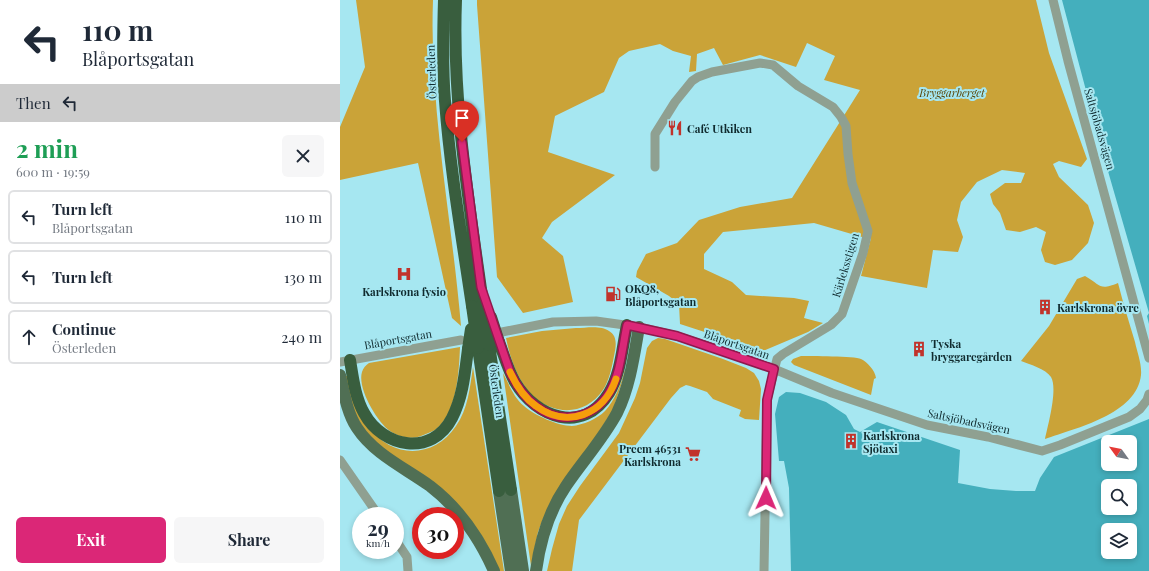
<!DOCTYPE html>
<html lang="en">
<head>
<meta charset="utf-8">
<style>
	body { margin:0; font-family:"Playfair Display",serif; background:#f6f6f7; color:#1f2937; height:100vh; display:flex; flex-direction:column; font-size:15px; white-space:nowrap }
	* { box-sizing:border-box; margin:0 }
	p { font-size:13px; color:#747a83 }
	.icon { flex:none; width:22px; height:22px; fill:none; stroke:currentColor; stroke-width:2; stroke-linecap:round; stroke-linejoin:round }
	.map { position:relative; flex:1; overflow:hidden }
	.drawer { display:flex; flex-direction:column; background:#fff; width:340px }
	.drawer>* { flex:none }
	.top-card { background:#fff; color:#1f2937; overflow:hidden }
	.needle { width:26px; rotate:303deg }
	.tools { position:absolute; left:761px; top:435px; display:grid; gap:8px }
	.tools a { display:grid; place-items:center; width:36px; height:36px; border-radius:6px; background:#fff; box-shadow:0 2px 6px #0003; font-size:20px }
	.speed { position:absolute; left:12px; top:507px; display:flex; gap:8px; font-size:20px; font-weight:700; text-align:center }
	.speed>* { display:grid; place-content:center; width:52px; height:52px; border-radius:50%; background:#fff; box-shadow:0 2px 6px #0003; line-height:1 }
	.speed small { font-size:10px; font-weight:400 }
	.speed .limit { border:6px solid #d22; background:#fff; color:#111 }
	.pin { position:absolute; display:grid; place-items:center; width:34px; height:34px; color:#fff; margin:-41px -17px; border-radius:50% 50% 50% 0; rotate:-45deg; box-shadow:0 0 4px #0007 }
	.pin .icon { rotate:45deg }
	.me { position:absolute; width:44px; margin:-22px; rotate:1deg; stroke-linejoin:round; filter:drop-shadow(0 0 3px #0008) }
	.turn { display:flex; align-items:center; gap:14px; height:84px; padding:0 16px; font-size:18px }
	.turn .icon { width:52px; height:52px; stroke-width:2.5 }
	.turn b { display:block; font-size:28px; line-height:34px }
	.then { display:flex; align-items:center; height:38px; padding:0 16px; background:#0003; gap:8px; font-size:15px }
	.round { display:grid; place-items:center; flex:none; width:42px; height:42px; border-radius:6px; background:#f6f6f7 }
	.summary { display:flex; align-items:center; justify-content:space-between; height:68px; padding:0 16px }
	h1 { font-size:24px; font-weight:700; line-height:30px; color:#1e9e55 }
	.primary-button { display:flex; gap:8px; margin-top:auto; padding:8px 16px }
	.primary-button a { flex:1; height:46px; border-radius:6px; background:#db2777; color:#fff; font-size:16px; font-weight:700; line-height:46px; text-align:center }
	.primary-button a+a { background:#f6f6f7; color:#1f2937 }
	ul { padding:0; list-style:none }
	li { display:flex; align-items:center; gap:12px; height:54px; margin:0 8px 6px; padding:0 8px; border:2px solid #e0e1e3; border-radius:6px }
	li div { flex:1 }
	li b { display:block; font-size:15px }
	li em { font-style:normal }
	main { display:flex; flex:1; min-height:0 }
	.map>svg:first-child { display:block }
	.green { fill:#caa338 }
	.water { fill:#44afbd; fill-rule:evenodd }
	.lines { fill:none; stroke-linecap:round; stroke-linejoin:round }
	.minor { stroke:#8fa091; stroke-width:9 }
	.major { stroke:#506f54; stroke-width:12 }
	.highway { stroke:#395e3e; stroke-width:12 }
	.highway-bridge { stroke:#395e3e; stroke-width:12 }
	.route-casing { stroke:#8e194d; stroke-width:10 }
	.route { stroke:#db2777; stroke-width:7 }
	.slow { stroke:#f59e0b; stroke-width:7 }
	.labels { text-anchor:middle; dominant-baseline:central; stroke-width:4; stroke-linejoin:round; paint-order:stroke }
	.street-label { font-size:11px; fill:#102b2f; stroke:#a6e7f1 }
	.park-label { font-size:11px; font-style:italic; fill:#584407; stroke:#a6e7f1 }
	.poi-label { font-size:11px; font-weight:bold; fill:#102b2f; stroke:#a6e7f1; text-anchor:start }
</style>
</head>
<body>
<main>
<section class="drawer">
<div class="top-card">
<div class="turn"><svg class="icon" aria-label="left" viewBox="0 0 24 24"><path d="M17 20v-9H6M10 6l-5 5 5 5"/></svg><div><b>110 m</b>Blåportsgatan</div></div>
<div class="then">Then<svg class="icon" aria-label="left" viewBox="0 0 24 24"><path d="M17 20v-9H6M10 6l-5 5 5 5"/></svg></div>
</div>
<div class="summary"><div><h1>2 min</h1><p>600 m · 19:59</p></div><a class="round"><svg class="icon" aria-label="close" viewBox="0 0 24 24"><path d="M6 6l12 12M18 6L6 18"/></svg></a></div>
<ul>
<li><svg class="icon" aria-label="left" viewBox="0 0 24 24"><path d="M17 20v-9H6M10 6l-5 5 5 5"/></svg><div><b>Turn left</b><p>Blåportsgatan</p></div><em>110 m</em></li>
<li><svg class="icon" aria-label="left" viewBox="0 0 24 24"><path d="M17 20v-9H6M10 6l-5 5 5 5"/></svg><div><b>Turn left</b></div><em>130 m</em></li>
<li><svg class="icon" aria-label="ahead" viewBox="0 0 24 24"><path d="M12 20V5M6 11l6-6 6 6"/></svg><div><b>Continue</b><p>Österleden</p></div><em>240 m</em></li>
</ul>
<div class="primary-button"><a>Exit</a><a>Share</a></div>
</section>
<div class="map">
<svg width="809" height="571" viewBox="0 0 809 571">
	<rect width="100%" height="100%" fill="#a6e7f1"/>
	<path class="green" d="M16,0H93C89,107 112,219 121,326L112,318L78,163L0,180V127L25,67Z
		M137,0H696L709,53L747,159L741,167L719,161L713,164L719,177L748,205L754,223L748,243L732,260L715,265L705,262L701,250L706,232L696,227L680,232L666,230L660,213L653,204L650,194L665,183H681L685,173L662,170L637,182L621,202L617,220L623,237L618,252L593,250L587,288L521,276L531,238L522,237L474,223L383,232L364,254V269L392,282L406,295L454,298L469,301L464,318L483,323L468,332L423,351L340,324L339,304L329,296L296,277L297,271L306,254L337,243L359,220L400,207L452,198L520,90L484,80L495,56L467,43L456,67L420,55L383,65L374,48L357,54L356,71L349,72L351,56L333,51L320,44L289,51L279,58L264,92L215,116L208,152L275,175L212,222L202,238L223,256L233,302L183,313L157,277L137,5Z
		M745,276C761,285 759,291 778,283C783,303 789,322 795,342C797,352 802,364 801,375C797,414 736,428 705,439C708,425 718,389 711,377C706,369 689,364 681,361L709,326L737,279Z
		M236,328C246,328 261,325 269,331C278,336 276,347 274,356C272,367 269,381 263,390C246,415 216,416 194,397C178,382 170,358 166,338L202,331Z
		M318,338L325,339L383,359L406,368L414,373L419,381L421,389L419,420L405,419L399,416L401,410L373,399L367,392L350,386L346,385L340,388L331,398L239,520L232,571H207L212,549L219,524L227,506L240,486L279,433L295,398L300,383L307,348L312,341Z
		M120,347C119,372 117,414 95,430C91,432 86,434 81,436C71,440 59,437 50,431C37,422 17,388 22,372C23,368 26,365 29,363Z
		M461,356C470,356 515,356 521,359C527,362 535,370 536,378L534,379L531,395L454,365L451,362L453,359Z
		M133,367L164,571H159L142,536L26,434L12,408L5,376H9C13,388 18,401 23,413C24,418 26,423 29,427C52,459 94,459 116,426C128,409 130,387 133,367Z
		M285,370H286L273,410L203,519L198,532L191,566L163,373C169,384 174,398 184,406C194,415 218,426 232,426C243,425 257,419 265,411C275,400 281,384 285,370Z"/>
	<path class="water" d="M722,0H809V324L807,316L809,313L761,147Z
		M446,392L460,393L486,402L506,415L514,429L520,432L537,422L620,450L618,483L650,489L676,491H695L700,478L714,457L809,419V571H451L449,488L444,461H439L435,414L439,397ZM768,442H790V464H768ZM768,486H790V508H768ZM768,530H790V552H768Z"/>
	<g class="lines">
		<path class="minor" d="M713,0L728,61L809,358
			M315,167V134L335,102L352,81L358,77L372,72L420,63L433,65L458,86L493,107L501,117L506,126L508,154L512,183L528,231L523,253L502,314L491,325L443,354L437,359L436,363L427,400L424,571
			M162,332L213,322L256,321L299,327L337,336L371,347L434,369L492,393L587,425L648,437L702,451L720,445L789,417L800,409L807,400L809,394
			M0,362L121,340
			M0,460L39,516
			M55,539L67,557L68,571"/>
		<path class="major" d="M0,375C4,393 7,413 17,428C34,454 65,468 90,486C120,509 139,537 154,571
			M171,490L183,571
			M159,491L171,571
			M196,571C200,541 209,511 226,486C243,461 263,439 277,413C290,386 294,356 299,327"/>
		<path class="highway" d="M104,0C103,33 102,67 105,101C110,169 122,238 132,306
			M116,0C112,102 129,203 143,303
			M159,342C164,355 168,370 175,382C196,418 243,435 269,393C281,373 282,348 287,325
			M149,345L171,490
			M138,348L159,491
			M10,360C13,378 15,397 24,413C43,448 92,457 112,418C123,397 125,372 128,349"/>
		<path class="highway-bridge" d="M143,303L149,345
			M132,306L138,348
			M151,317L159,342
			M128,349L131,329"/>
	</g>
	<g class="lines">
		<defs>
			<path id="route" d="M122,142L141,287L170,372C176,385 184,397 196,406C220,425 253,419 269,393C281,373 282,348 287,325L337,336L434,369L427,400L426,498"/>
		</defs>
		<use href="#route" class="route-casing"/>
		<use href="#route" class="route"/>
		<path class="slow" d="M170,372C176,385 184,398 196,406C227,429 264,415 276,379"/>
	</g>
	<defs>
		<symbol id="restaurant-bare" viewBox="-9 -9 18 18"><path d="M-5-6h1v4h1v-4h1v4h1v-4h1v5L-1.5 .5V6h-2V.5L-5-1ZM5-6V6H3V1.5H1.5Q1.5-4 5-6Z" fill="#c1332b" stroke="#a6e7f1" stroke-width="2.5" paint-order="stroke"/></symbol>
		<symbol id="hospital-bare" viewBox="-9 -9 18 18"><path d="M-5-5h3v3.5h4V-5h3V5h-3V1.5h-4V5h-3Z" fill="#c1332b" stroke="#a6e7f1" stroke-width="2.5" paint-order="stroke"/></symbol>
		<symbol id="fuel-bare" viewBox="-9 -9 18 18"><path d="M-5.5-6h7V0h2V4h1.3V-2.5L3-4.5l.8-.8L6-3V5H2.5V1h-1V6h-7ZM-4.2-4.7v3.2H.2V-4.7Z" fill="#c1332b" stroke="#a6e7f1" stroke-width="2.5" paint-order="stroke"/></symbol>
		<symbol id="building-bare" viewBox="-9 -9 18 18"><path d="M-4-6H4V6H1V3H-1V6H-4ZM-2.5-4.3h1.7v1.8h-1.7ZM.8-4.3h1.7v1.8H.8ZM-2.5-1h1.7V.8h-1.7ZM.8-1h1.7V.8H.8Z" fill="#c1332b" stroke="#a6e7f1" stroke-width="2.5" paint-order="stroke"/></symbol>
		<symbol id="supermarket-bare" viewBox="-9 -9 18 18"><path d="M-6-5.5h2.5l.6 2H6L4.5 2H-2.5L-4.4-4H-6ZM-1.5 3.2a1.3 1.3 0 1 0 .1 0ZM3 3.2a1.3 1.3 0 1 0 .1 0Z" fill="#c1332b" stroke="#a6e7f1" stroke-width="2.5" paint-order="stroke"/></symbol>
	</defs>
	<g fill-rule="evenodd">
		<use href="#restaurant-bare" x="324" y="117" width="22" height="22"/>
		<use href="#hospital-bare" x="53" y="263" width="22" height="22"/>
		<use href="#fuel-bare" x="262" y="283" width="22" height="22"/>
		<use href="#building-bare" x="694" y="296" width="22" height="22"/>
		<use href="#building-bare" x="568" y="338" width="22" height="22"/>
		<use href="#building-bare" x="500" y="430" width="22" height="22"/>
		<use href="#supermarket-bare" x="342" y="443" width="22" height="22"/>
	</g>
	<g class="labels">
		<g class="street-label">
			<text transform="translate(91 72) rotate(-92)">Österleden</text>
			<text transform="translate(760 129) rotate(74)">Saltsjöbadsvägen</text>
			<text transform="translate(505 265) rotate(-73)">Kärleksstigen</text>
			<text transform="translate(58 339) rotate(-10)">Blåportsgatan</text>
			<text transform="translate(397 344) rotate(19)">Blåportsgatan</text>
			<text transform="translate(157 391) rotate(82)">Österleden</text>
			<text transform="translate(629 421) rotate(12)">Saltsjöbadsvägen</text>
		</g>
		<g class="park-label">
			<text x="612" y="92">Bryggarberget</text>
		</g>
		<g class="poi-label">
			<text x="347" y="128">Café Utkiken</text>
			<text x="285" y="288">OKQ8,<tspan x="285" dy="13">Blåportsgatan</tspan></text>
			<text x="64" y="291" text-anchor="middle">Karlskrona fysio</text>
			<text x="717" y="307">Karlskrona övre</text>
			<text x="591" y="343">Tyska<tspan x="591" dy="13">bryggaregården</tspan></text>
			<text x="523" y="435">Karlskrona<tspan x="523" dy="13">Sjötaxi</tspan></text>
			<text x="341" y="448" text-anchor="end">Preem 46531<tspan x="341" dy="13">Karlskrona</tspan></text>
		</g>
	</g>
</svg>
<div class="tools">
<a><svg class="needle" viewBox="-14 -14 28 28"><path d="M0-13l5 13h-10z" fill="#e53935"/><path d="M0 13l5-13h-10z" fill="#747a83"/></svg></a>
<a><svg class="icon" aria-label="search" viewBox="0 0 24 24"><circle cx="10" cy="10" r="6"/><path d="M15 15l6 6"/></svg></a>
<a><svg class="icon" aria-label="layers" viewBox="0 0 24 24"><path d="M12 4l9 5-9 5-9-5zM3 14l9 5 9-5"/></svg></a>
</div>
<div class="speed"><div>29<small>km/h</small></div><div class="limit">30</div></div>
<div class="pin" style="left:122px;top:142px;background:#d93025"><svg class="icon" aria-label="arrive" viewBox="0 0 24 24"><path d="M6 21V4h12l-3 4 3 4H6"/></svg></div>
<svg class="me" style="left:426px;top:498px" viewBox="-20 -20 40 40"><path d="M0-17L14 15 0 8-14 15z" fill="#db2777" stroke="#fff" stroke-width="4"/></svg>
</div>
</main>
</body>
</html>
